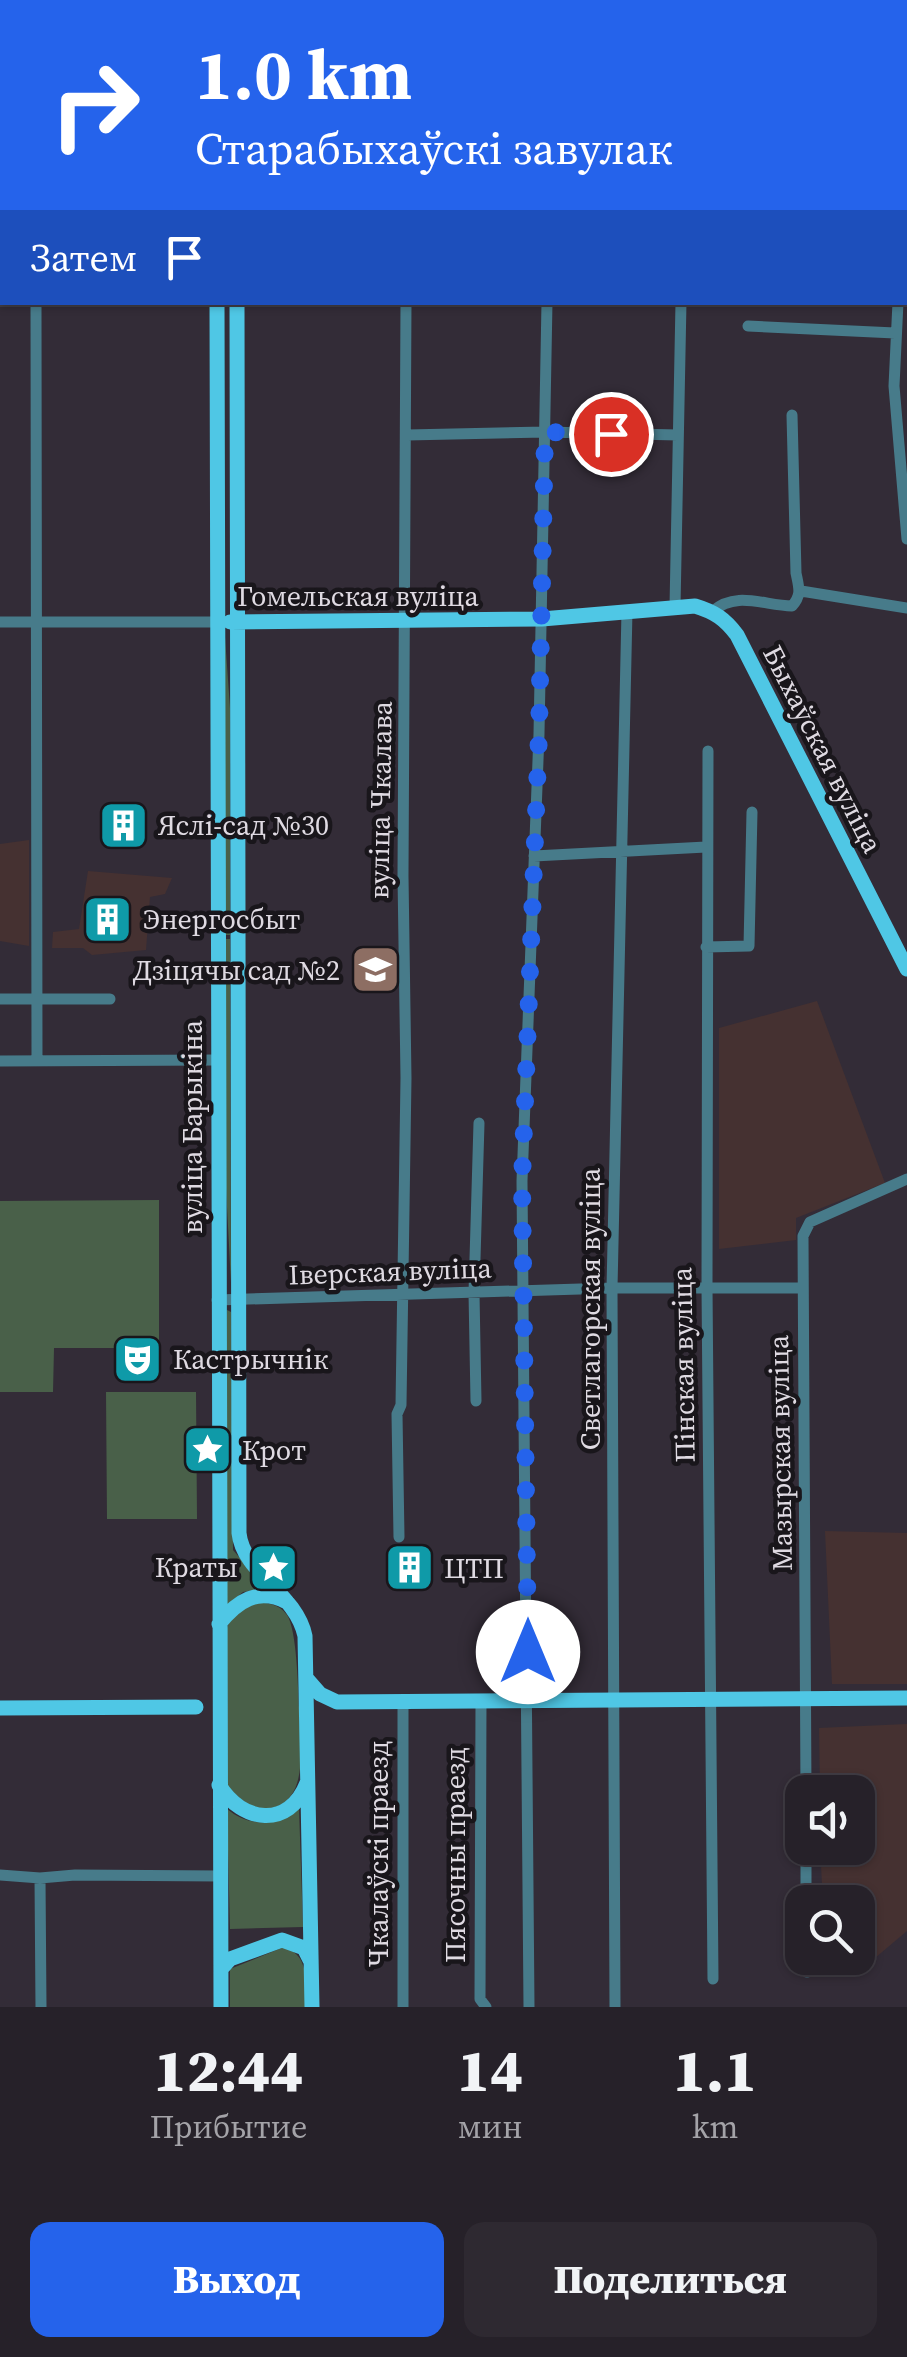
<!DOCTYPE html>
<html lang="ru">
<head>
<meta charset="utf-8">
<style>
	body { margin:0; font-family:"Source Serif 4",serif; background:#2e2931; color:#f1f3f6; height:100vh; display:flex; flex-direction:column; font-size:38px; white-space:nowrap }
	* { box-sizing:border-box; margin:0 }
	p { font-size:32px; color:#a4a3a8 }
	.icon { flex:none; width:55px; height:55px; fill:none; stroke:currentColor; stroke-width:2; stroke-linecap:round; stroke-linejoin:round }
	.map { position:relative; height:2007px; overflow:hidden }
	.details { display:flex; flex-direction:column; background:#262129; flex:1 }
	.details>* { flex:none }
	.banner { position:absolute; left:0px; top:0px; width:908px; height:305px; box-shadow:0 2px 8px #0004,0 0 0 2px #423e46; background:#2563eb; color:#fff; overflow:hidden }
	.buttons { position:absolute; left:785px; top:1775px; display:grid; gap:20px }
	.buttons a { display:grid; place-items:center; width:90px; height:90px; border-radius:20px; background:#262129; box-shadow:0 2px 8px #0004,0 0 0 2px #423e46; font-size:50px }
	.pin { position:absolute; display:grid; place-items:center; width:85px; height:85px; color:#fff; margin:-42px; border:5px solid #fff; border-radius:50%; box-shadow:0 2px 10px #0007 }
	.me { position:absolute; width:110px; margin:-55px; rotate:0deg; stroke-linejoin:round; filter:drop-shadow(0 0 8px #0008) }
	.turn { display:flex; align-items:center; gap:35px; height:210px; padding:0 30px; font-size:45px }
	.turn .icon { width:130px; height:130px; stroke-width:2.5 }
	.turn b { display:block; font-size:70px; line-height:85px }
	.then { display:flex; align-items:center; height:95px; padding:0 30px; background:#0003; gap:20px; font-size:38px }
	.eta { display:flex; justify-content:space-evenly; align-items:center; height:170px; text-align:center }
	.eta b { font-size:60px; font-weight:800; line-height:70px }
	.button { display:flex; gap:20px; margin-top:auto; padding:20px 30px }
	.button a { flex:1; height:115px; border-radius:20px; background:#2563eb; color:#fff; font-size:40px; font-weight:800; line-height:115px; text-align:center }
	.button a+a { background:#2e2931; color:#f1f3f6 }
	.map>svg:first-child { display:block }
	.industrial { fill:#453131 }
	.green { fill:#496049 }
	.lines { fill:none; stroke-linecap:round; stroke-linejoin:round }
	.minor { stroke:#477b8a; stroke-width:11 }
	.major { stroke:#4fc7e5; stroke-width:15 }
	.route { stroke:#2563eb; stroke-width:18; stroke-dasharray:0 32.4 }
	.labels { text-anchor:middle; dominant-baseline:central; stroke-width:9; stroke-linejoin:round; paint-order:stroke }
	.street-label { font-size:28px; fill:#dfdae2; stroke:#19161b }
	.poi-label { font-size:28px; fill:#dfdae2; stroke:#19161b; text-anchor:start }
</style>
</head>
<body>
<div class="map">
<svg width="907" height="2007" viewBox="0 0 907 2007">
	<rect width="100%" height="100%" fill="#332c37"/>
	<path class="industrial" d="M29,840V946L0,941V844Z
		M88,871L172,878L165,894L150,897L146,950L92,955L83,948H52L53,932L79,929Z
		M817,1001L885,1183L796,1218V1240L719,1249V1028Z
		M825,1531L907,1533V1684H832Z
		M907,1724V1931L856,1974H822L823,1958H858V1902H823L820,1848H858V1792H820L819,1728Z"/>
	<path class="green" d="M225,637L230,708V935H225Z
		M225,939H230L231,1283L225,1169Z
		M159,1200V1348H54L53,1392H0V1201Z
		M227,1310L231,1312L233,1550L266,1588L243,1592L226,1606Z
		M106,1392H196L197,1519H107Z
		M253,1602C267,1603 278,1603 287,1615C297,1630 298,1688 299,1708C299,1736 311,1796 275,1807C254,1813 241,1800 228,1787L227,1628L231,1617Z
		M299,1808L303,1927L230,1929L227,1809C249,1827 277,1827 299,1808Z
		M284,1947C311,1956 305,1983 305,2007H230V1969Z"/>
	<g class="lines">
		<path class="minor" d="M30,0V2
			M395,0V2
			M487,0L488,2
			M606,0L607,2
			M871,0L880,2
			M313,2V0
			M905,9L907,10
			M905,139L907,140
			M905,235L907,222
			M0,289H2
			M36,302L37,1061
			M898,302L894,386L907,539
			M748,326L895,333
			M407,435L545,432L678,435
			M801,591L907,608
			M675,607L681,302
			M713,611C736,591 763,605 792,606C802,595 799,588 796,573L792,415
			M0,622H216
			M708,751L707,1287L713,1979
			M534,856L706,847
			M706,947L749,946L752,812
			M0,999H110
			M0,1061L217,1060
			M217,1300L612,1288H803
			M476,1401L474,1293L479,1123
			M399,1537L397,1414L401,1405L406,1078L403,876L406,302
			M403,1701V2007
			M481,1701L480,1999L486,2007
			M806,1792L803,1236L810,1222L907,1179
			M806,1848V1902
			M0,1875L40,1878L75,1875L220,1876
			M40,1878L41,2007
			M807,1958V1972
			M529,2007L522,1181L539,734L547,302
			M615,2007L612,1288L627,611"/>
		<path class="major" d="M219,2V0
			M238,2V0
			M217,302L221,2007
			M237,302L239,1533C243,1573 296,1593 305,1636L312,2007
			M230,622L542,619L695,606C715,612 725,619 737,635L907,969
			M219,1624C237,1601 258,1587 287,1602
			M306,1678L320,1694L337,1702L907,1698
			M0,1708L196,1707
			M219,1785C242,1823 289,1829 307,1783
			M221,1969L230,1959L282,1940L304,1948L310,1960"/>
	</g>
	<g class="lines">
		<path class="route" d="M528,1652L522,1181L539,734L545,432L611,434"/>
	</g>
	<defs>
		<symbol id="building-square" viewBox="-11 -11 22 22"><rect x="-9" y="-9" width="18" height="18" rx="4" fill="#0f9aa8" stroke="#19161b"/><path d="M-4-6H4V6H1V3H-1V6H-4ZM-2.5-4.3h1.7v1.8h-1.7ZM.8-4.3h1.7v1.8H.8ZM-2.5-1h1.7V.8h-1.7ZM.8-1h1.7V.8H.8Z" fill="#fff"/></symbol>
		<symbol id="school-square" viewBox="-11 -11 22 22"><rect x="-9" y="-9" width="18" height="18" rx="4" fill="#8d6e63" stroke="#19161b"/><path d="M0-5L7-2L0 1L-7-2ZM-4 1L0 2.5L4 1V4Q0 6-4 4Z" fill="#fff"/></symbol>
		<symbol id="theatre-square" viewBox="-11 -11 22 22"><rect x="-9" y="-9" width="18" height="18" rx="4" fill="#0f9aa8" stroke="#19161b"/><path d="M-5-5.5Q0-4 5-5.5V0Q5 5 0 6Q-5 5-5 0ZM-3.3-2.5H-1v1.5H-3.3ZM1-2.5H3.3v1.5H1ZM-2.8 1Q0 5.5 2.8 1Z" fill="#fff"/></symbol>
		<symbol id="sight-square" viewBox="-11 -11 22 22"><rect x="-9" y="-9" width="18" height="18" rx="4" fill="#0f9aa8" stroke="#19161b"/><path d="M0-6L1.8-2.2L6-1.7L2.9 1.2L3.7 5.4L0 3.3L-3.7 5.4L-2.9 1.2L-6-1.7L-1.8-2.2Z" fill="#fff"/></symbol>
	</defs>
	<g fill-rule="evenodd">
		<use href="#building-square" x="96" y="798" width="55" height="55"/>
		<use href="#building-square" x="80" y="892" width="55" height="55"/>
		<use href="#school-square" x="348" y="942" width="55" height="55"/>
		<use href="#theatre-square" x="110" y="1332" width="55" height="55"/>
		<use href="#sight-square" x="180" y="1422" width="55" height="55"/>
		<use href="#sight-square" x="246" y="1540" width="55" height="55"/>
		<use href="#building-square" x="382" y="1540" width="55" height="55"/>
	</g>
	<g class="labels">
		<g class="street-label">
			<text x="358" y="596">Гомельская вуліца</text>
			<text transform="translate(823 749) rotate(63)">Быхаўская вуліца</text>
			<text transform="translate(380 800) rotate(-89)">вуліца Чкалава</text>
			<text transform="translate(192 1127) rotate(-90)">вуліца Барыкіна</text>
			<text transform="translate(390 1271) rotate(-2)">Іверская вуліца</text>
			<text transform="translate(590 1309) rotate(-90)">Светлагорская вуліца</text>
			<text transform="translate(683 1365) rotate(-91)">Пінская вуліца</text>
			<text transform="translate(780 1453) rotate(-91)">Мазырская вуліца</text>
			<text transform="translate(378 1854) rotate(-90)">Чкалаўскі праезд</text>
			<text transform="translate(455 1855) rotate(-90)">Пясочны праезд</text>
		</g>
		<g class="poi-label">
			<text x="158" y="825">Яслі-сад №30</text>
			<text x="143" y="919">Энергосбыт</text>
			<text x="340" y="970" text-anchor="end">Дзіцячы сад №2</text>
			<text x="173" y="1359">Кастрычнік</text>
			<text x="242" y="1450">Крот</text>
			<text x="238" y="1567" text-anchor="end">Краты</text>
			<text x="444" y="1568">ЦТП</text>
		</g>
	</g>
</svg>
<div class="buttons">
<a><svg class="icon" aria-label="sound" viewBox="0 0 24 24"><path d="M4 9h4l5-4v14l-5-4H4zM17 9q2 3 0 6"/></svg></a>
<a><svg class="icon" aria-label="search" viewBox="0 0 24 24"><circle cx="10" cy="10" r="6"/><path d="M15 15l6 6"/></svg></a>
</div>
<div class="pin" style="left:611px;top:434px;background:#d93025"><svg class="icon" aria-label="arrive" viewBox="0 0 24 24"><path d="M6 21V4h12l-3 4 3 4H6"/></svg></div>
<svg class="me" style="left:528px;top:1652px" viewBox="-20 -20 40 40"><circle r="19" fill="#fff"/><path d="M0-13L10 11 0 6-10 11z" fill="#2563eb"/></svg>
<div class="banner">
<div class="turn"><svg class="icon" aria-label="right" viewBox="0 0 24 24"><path d="M7 20v-9h11M14 6l5 5-5 5"/></svg><div><b>1.0 km</b>Старабыхаўскі завулак</div></div>
<div class="then">Затем<svg class="icon" aria-label="arrive" viewBox="0 0 24 24"><path d="M6 21V4h12l-3 4 3 4H6"/></svg></div>
</div>
</div>
<section class="details">
<div class="eta">
<div><b>12:44</b><p>Прибытие</p></div>
<div><b>14</b><p>мин</p></div>
<div><b>1.1</b><p>km</p></div>
</div>
<div class="button"><a>Выход</a><a>Поделиться</a></div>
</section>
</body>
</html>
